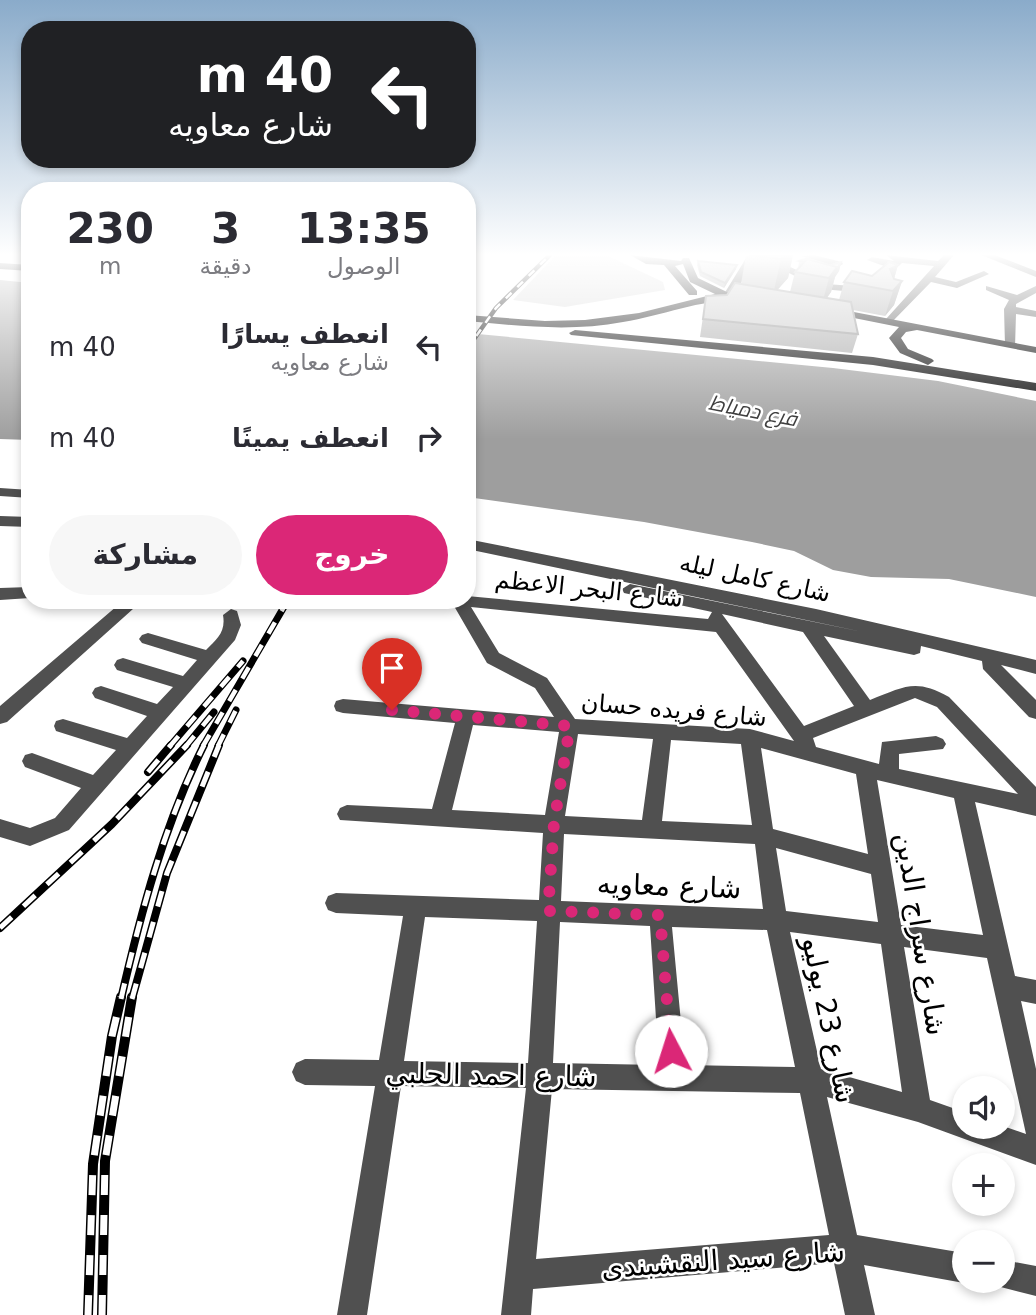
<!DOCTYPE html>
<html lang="ar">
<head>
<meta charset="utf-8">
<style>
	body { margin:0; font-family:"DejaVu Sans",Cairo,sans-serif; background:#f7f7f7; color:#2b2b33; direction:rtl; height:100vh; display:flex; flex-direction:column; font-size:26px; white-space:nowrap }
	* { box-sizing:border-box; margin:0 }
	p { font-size:23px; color:#7c7c81 }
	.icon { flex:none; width:38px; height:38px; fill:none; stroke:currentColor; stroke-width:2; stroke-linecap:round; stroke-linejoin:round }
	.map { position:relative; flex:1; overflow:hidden; direction:ltr }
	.side { position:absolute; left:21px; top:182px; width:455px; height:427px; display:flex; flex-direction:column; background:#fff; border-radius:28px; box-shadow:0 4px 10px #0003; direction:rtl }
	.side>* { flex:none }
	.guide { position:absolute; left:21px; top:21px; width:455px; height:147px; border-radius:28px; box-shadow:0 4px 10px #0003; direction:rtl; background:#202124; color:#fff; overflow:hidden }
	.controls { position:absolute; left:952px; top:1076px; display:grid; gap:14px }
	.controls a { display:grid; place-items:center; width:63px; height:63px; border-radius:50%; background:#fff; box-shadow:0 4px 10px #0003; font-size:35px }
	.pin { position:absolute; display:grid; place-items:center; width:60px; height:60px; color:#fff; margin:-72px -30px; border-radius:50% 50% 50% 0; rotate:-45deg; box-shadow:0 0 7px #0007 }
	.pin .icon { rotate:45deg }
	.me { position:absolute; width:77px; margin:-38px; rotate:355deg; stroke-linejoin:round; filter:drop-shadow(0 0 5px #0008) }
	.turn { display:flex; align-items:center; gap:24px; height:147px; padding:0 28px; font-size:32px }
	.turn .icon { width:91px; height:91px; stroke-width:2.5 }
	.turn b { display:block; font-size:49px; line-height:60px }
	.eta { display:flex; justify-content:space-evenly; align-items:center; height:119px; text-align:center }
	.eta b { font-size:42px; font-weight:600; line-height:49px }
	.button { display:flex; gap:14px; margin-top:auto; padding:14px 28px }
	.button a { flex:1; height:80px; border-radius:42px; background:#db2777; color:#fff; font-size:28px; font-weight:600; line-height:80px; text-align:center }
	.button a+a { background:#f7f7f7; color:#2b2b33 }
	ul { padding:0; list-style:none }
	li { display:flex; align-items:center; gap:21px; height:91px; padding:0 28px }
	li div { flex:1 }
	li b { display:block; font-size:26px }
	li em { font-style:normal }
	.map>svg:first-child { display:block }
	.green { fill:#d7d7d7 }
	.water { fill:#9e9e9e }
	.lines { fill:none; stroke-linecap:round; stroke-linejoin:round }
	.minor { fill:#505050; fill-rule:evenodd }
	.major { fill:#000; fill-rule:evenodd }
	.rail-far3-casing { stroke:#000; stroke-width:4.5 }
	.rail-far2-casing { stroke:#000; stroke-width:7 }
	.rail-far1-casing { stroke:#000; stroke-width:8 }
	.rail-casing { stroke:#000; stroke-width:10 }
	.rail-far3 { stroke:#fff; stroke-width:2.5; stroke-dasharray:8; stroke-linecap:butt }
	.rail-far2 { stroke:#fff; stroke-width:4.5; stroke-dasharray:13; stroke-linecap:butt }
	.rail-far1 { stroke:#fff; stroke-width:5; stroke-dasharray:16; stroke-linecap:butt }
	.rail { stroke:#fff; stroke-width:7; stroke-dasharray:20; stroke-linecap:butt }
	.wall { fill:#a5a5a5 }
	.shaded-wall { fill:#868686 }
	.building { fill:#c0c0c0; stroke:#868686; stroke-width:2 }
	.route { stroke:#db2777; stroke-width:12; stroke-dasharray:0 21.6 }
	.labels { text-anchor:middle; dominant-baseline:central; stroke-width:5; stroke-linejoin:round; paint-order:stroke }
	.far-water-label { font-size:21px; font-style:italic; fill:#3f3f3f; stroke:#fff }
	.street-label { font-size:24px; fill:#000; stroke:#fff }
	.near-street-label { font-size:28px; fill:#000; stroke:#fff }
</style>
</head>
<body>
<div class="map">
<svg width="1036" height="1315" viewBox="0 0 1036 1315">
	<rect width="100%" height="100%" fill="#fff"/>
	<path class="green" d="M556,255H606L663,282L665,290L565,307L513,300Z"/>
	<path class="water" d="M0,280L30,283V440L0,439Z
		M467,333L833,368L938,381L1036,401V597L949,579L871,577L833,570L794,551L752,542L644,522L467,497Z"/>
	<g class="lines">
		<path class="minor" d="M748,255H758L733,296H725L724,294Z
			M814,255L842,262L843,264L838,267L801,256Z
			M886,255L938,261L944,255H954L935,277L956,282L984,271L989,274L957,288L931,282L890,324L886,323V319L934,266L902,263L868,293L821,289L765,261L773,259L827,284L865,287L887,267L867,260L872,257L894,261Z
			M981,255H995L1036,271V277Z
			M986,286L1017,295L1036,286V293L1016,304V307L1036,311V317L1016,314L1015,347L1005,345L1004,309L1009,300L986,290Z
			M0,488L30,490V498L0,496Z
			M0,516L30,517V527L0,526Z
			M467,539L816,609L1036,660V674L1001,665L1036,700V719L1029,717L983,669L982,661L921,646L920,653L914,655L824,636L870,700C904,687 915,678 949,697L1036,787V816L975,802L1015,976L1036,980V1004L1021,1001L1036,1069V1165L918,1122L827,1097L857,1235L964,1253V1281H968L964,1283L864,1265L875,1315H845L834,1263L533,1289L531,1315H501L526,1088L401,1086L367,1315H337L375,1086L305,1085L296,1081L292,1072L296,1063L305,1059L379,1060L403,916L336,913L328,910L325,903L328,896L336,893L539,900L543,833L340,820L337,814L340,808L347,805L432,809L455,723L343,713L336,711L334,706L336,701L343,699L554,717L535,688L487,663L454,606L444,600H467V596L708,619L712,612L624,593L622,589L630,584L863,632L467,549ZM471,607L716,632L794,741L750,729L575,719L547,678L499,653ZM722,614L803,632L854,706L804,726ZM915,698L937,707L1018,794L899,769V754L943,749L946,744L943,739L936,736L882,742L879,764L816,747L813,738ZM473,725L559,732L545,815L452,810ZM578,734L653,739L642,820L565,816ZM671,740L741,744L752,825L662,821ZM761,748L856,774L868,854L773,829ZM877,780L954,798L983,935L901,925ZM564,834L755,844L763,909L561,901ZM776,848L871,874L878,922L786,911ZM425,917L537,921L528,1063L404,1061ZM560,922L650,926L659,1065L553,1063ZM672,927L767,930L795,1067L685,1065ZM790,932L881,944L902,1092L821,1069ZM904,947L987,958L1026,1134L1003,1126L964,1127V1112L930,1100ZM552,1089L800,1093L829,1235L536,1259Z
			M30,587V598L0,600V588Z
			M124,600H143L7,722L0,724V706Z
			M231,609L237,611L241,625L235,640L69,830L30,846L0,837V819L30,828L55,818L81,788L25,767L22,761L25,755L32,753L93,775L116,750L56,731L54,726L56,721L63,719L127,738L147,716L95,698L92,693L95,688L101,686L157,704L173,687L117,670L114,665L117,660L123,658L183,676L197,660L142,643L139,639L142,635L148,633L206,650C217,639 226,632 223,615Z
			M1003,1260L1036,1266V1296L993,1285L991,1281H1003Z"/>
		<path class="major" d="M630,255L681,261L683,258H689L698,278L729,293L750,294L755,297L750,300C705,297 666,315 623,322C571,332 519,326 467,321V315L545,321L585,320L639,313L715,294L690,282L683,264L675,266L697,291V295H689L664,265L646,264Z
			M0,263L30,265V271L0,269Z
			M833,308L1036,347V353L917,330L906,332L901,338L908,349L932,359L934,361L928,365L900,353L889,338L899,327L829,313L828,311Z
			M575,330L873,357L1036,383V391L873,365L571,335L569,333Z"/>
		<defs>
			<path id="rail-far3" d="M467,349L496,308L550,255"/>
			<path id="rail-far2" d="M170,746L243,661
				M186,746L214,712
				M203,746L288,600
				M218,746L236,710"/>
			<path id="rail-far1" d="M148,772L171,745
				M0,928L112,824L187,745
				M121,999C141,912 164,825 204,745
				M132,999L167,873L219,745"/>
			<path id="rail" d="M88,1315L93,1164L112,1036L121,997
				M102,1315L105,1161L132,997"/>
		</defs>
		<use href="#rail-far3" class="rail-far3-casing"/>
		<use href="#rail-far2" class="rail-far2-casing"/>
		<use href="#rail-far1" class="rail-far1-casing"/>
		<use href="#rail" class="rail-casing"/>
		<use href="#rail-far3" class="rail-far3"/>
		<use href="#rail-far2" class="rail-far2"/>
		<use href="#rail-far1" class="rail-far1"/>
		<use href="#rail" class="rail"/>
	</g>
	<path class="wall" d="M746,255H793L788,278L777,290L790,292L795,272L798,269L799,261L811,260L830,265L841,262L839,271L835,277L831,292L827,298L839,300L844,282L872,276L898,265L894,279L902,281L894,305L885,316L853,310L858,334L852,353L700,337L706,296L727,295L741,284Z
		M698,261L736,269L724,288L700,276L697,265Z"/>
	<path class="shaded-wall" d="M785,255H793L788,278L773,295L781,259Z
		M841,262L839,271L835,277L831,292L822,304L829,278Z
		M737,265L736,269L724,288L725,283Z
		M898,265L891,289L890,269Z
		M902,281L894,305L885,316L893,291Z"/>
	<path class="building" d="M750,255H785L781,259Z
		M808,258L811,260L807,259L804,262L799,261Z
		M807,259L837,267L829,278L795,272Z
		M698,261L737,265L725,283L701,272Z
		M841,262L837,269V267L830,265Z
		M889,262L898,265L890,269L894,279L902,281L893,291L844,282L852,271L872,276Z
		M735,283L851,302L858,334L703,319L706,296L727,295Z"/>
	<linearGradient id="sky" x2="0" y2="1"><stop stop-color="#8aabca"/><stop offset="0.58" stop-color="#fff"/><stop offset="1" stop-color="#fff" stop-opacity="0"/></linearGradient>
	<rect width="1036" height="439" fill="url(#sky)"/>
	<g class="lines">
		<path class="route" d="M392,710L570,726L554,823L548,911L660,915L671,1051"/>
	</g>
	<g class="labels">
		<g class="far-water-label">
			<text transform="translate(753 411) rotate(11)">فرع دمياط</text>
		</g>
		<g class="street-label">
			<text transform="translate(755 578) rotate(12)">شارع كامل ليله</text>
			<text transform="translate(589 589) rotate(6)">شارع البحر الاعظم</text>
			<text transform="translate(674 710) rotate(5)">شارع فريده حسان</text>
		</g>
		<g class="near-street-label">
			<text transform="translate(669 886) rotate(2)">شارع معاويه</text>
			<text transform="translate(921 934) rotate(81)">شارع سراج الدين</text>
			<text transform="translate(829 1020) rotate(78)">شارع 23 يوليو</text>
			<text transform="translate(491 1075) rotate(1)">شارع احمد الحلبي</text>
			<text transform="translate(723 1260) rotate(-4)">شارع سيد النقشبندى</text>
		</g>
	</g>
</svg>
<div class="controls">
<a><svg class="icon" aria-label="sound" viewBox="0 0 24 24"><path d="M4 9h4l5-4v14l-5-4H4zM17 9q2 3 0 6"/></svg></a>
<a>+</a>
<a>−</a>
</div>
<div class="pin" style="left:392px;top:710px;background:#d93025"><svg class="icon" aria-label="arrive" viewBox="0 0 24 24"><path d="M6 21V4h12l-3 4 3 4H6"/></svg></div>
<svg class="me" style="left:671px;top:1051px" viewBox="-20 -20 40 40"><circle r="19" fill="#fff"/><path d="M0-13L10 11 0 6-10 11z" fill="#db2777"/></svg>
<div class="guide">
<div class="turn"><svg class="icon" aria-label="left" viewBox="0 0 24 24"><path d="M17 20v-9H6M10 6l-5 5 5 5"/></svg><div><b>40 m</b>شارع معاويه</div></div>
</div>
<section class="side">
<div class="eta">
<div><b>13:35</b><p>الوصول</p></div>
<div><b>3</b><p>دقيقة</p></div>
<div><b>230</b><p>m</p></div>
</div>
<ul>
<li><svg class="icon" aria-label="left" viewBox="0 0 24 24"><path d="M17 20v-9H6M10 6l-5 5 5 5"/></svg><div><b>انعطف يسارًا</b><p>شارع معاويه</p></div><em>40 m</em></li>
<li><svg class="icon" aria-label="right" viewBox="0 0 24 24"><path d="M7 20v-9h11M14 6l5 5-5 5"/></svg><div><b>انعطف يمينًا</b></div><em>40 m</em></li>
</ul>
<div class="button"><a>خروج</a><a>مشاركة</a></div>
</section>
</div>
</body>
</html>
